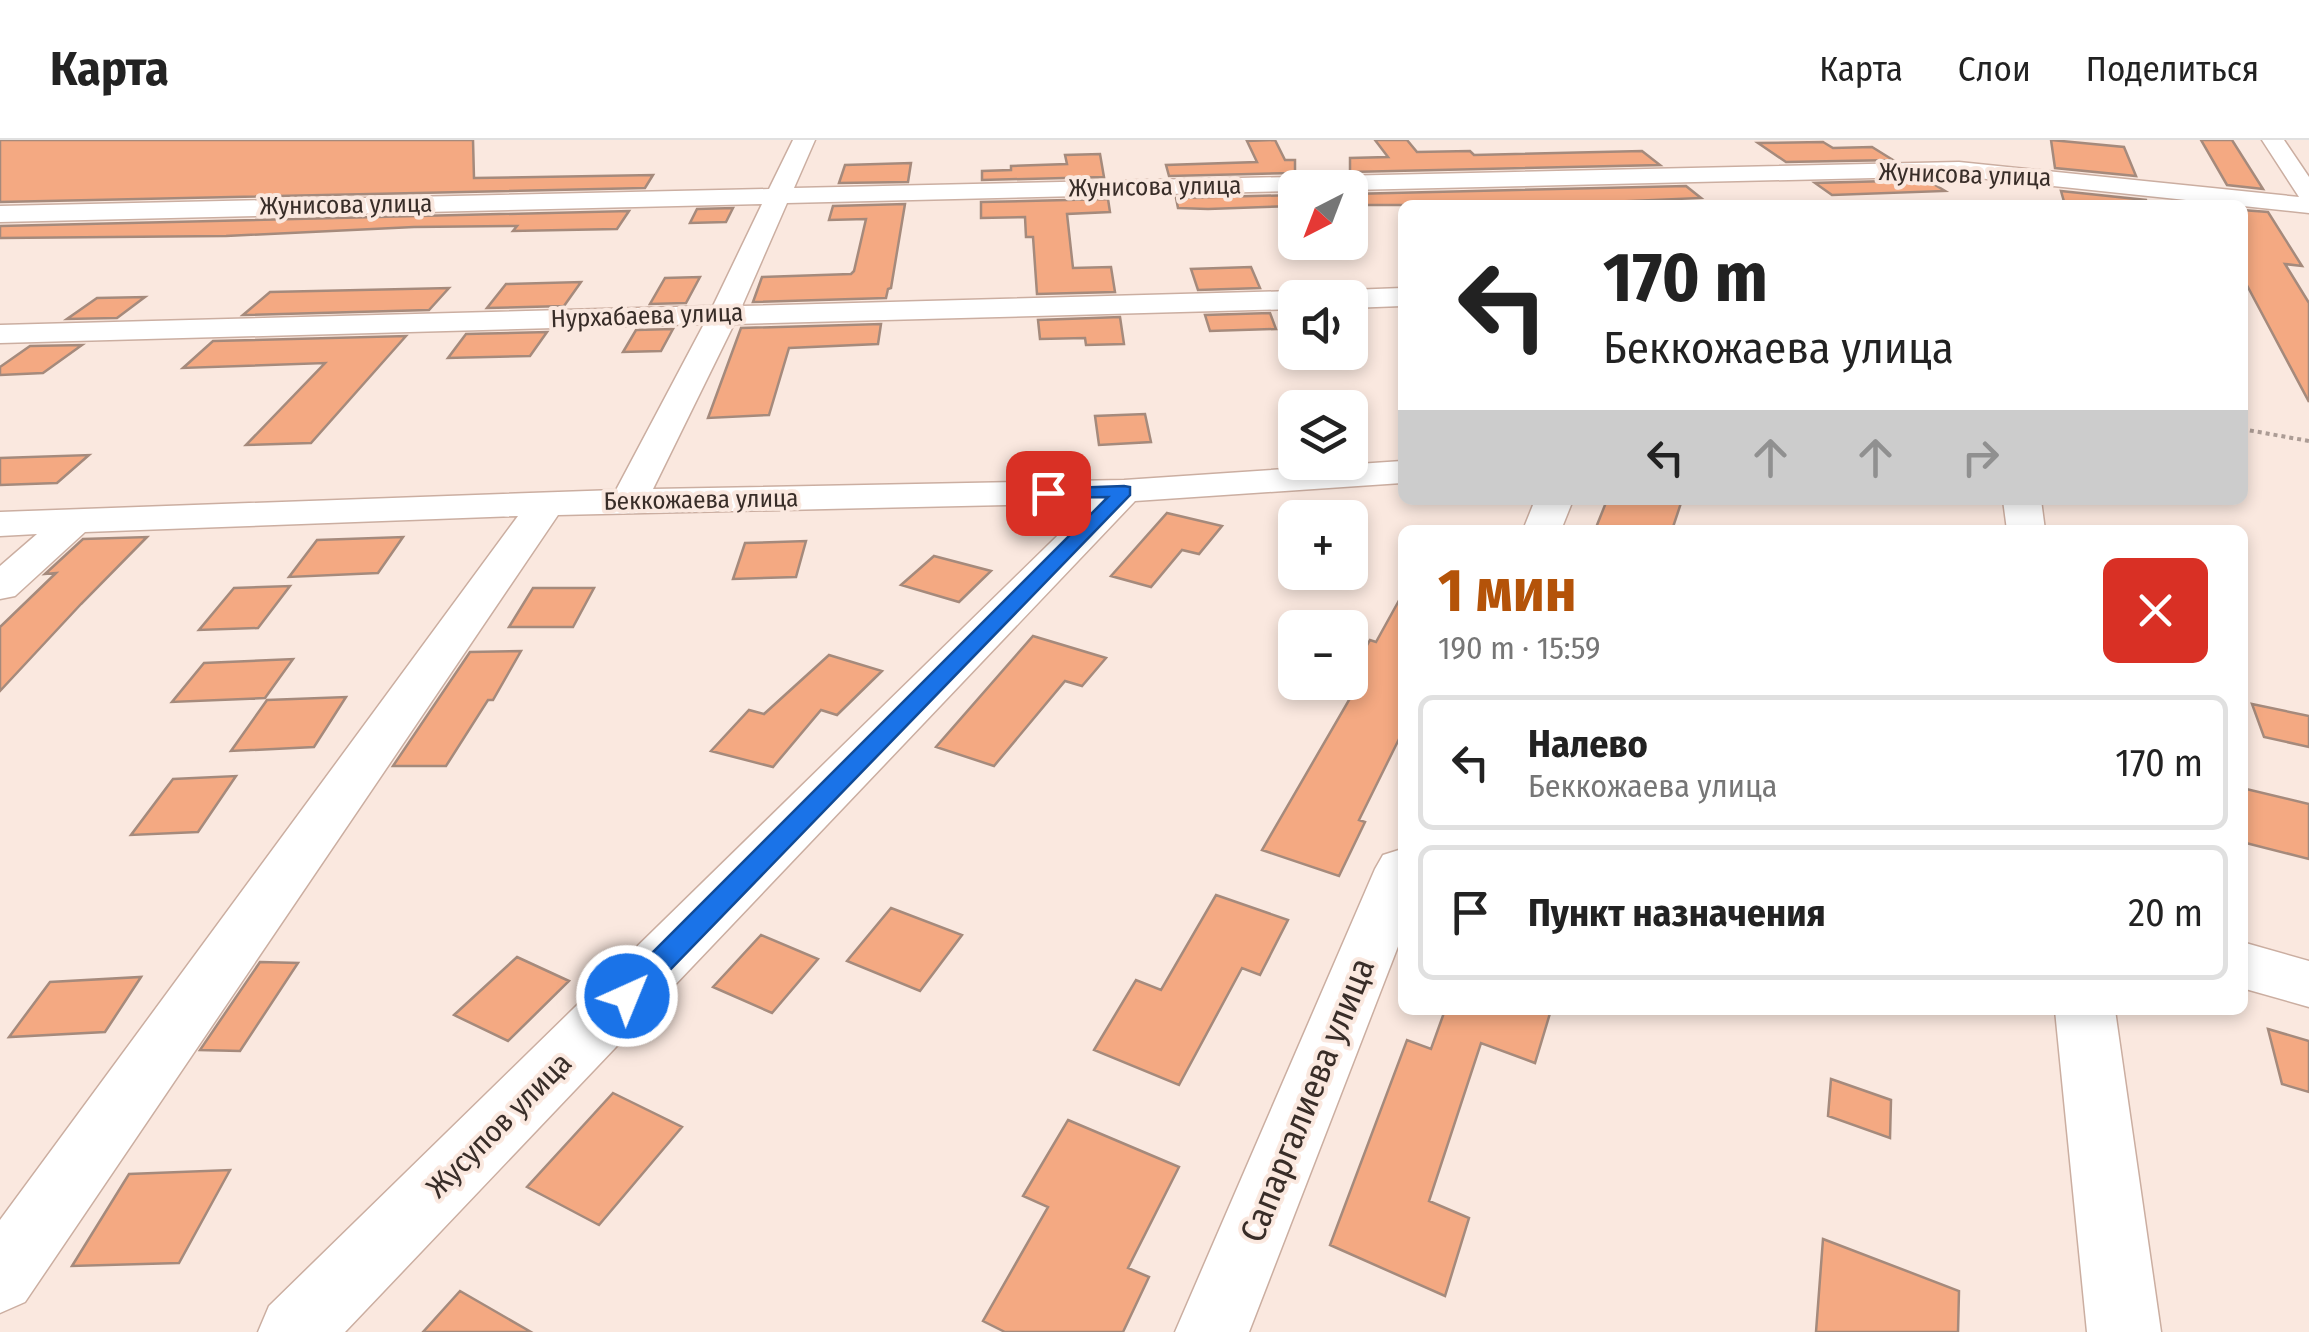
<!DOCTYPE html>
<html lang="ru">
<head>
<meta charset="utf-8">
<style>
	body { margin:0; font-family:"Fira Sans Condensed",sans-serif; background:#f2f2f2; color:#222; height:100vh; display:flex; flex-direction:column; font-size:38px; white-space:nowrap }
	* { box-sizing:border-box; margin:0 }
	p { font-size:32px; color:#767676 }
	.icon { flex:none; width:55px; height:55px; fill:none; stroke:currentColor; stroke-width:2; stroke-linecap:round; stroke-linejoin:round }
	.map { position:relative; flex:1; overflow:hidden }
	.drawer { position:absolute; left:1398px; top:385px; width:850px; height:490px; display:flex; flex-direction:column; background:#fff; border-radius:15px; box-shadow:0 5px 15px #0003 }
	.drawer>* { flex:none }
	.top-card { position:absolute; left:1398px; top:60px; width:850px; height:305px; border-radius:15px; box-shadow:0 5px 15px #0003; background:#fff; color:#222; overflow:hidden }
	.needle { width:65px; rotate:222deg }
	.controls { position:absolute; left:1278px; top:30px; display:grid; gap:20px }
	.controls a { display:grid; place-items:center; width:90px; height:90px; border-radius:15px; background:#fff; box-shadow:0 5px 15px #0003; font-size:50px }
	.pin { position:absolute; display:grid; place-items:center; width:85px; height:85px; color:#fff; margin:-42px; border-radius:20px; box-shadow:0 5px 15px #0006 }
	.me { position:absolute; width:110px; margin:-55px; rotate:44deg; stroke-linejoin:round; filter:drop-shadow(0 0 8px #0008) }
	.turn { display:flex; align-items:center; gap:35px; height:210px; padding:0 40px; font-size:45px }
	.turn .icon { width:130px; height:130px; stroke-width:2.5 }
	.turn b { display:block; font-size:70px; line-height:85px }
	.lanes { display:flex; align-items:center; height:95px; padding:0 40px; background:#0003; justify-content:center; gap:50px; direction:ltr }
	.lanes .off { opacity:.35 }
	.round { display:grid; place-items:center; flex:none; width:105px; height:105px; border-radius:15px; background:#f2f2f2 }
	.summary { display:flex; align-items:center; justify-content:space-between; height:170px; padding:0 40px }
	h1 { font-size:60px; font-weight:700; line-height:75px; color:#b45309 }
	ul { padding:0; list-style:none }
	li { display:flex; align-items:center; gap:30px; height:135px; margin:0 20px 15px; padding:0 20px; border:5px solid #e0e0e0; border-radius:15px }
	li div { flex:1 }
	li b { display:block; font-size:38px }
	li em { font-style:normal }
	header { display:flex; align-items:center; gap:60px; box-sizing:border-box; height:140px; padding:0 50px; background:#fff; border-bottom:2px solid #e0e0e0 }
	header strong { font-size:48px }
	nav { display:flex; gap:55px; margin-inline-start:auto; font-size:35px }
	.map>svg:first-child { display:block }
	.building { fill:#f4a982; stroke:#a58a7c; stroke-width:2.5 }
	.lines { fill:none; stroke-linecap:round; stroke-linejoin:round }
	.minor-casing { stroke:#cbaea1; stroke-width:3 }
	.path { stroke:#ac9c95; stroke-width:4; stroke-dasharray:4 4; stroke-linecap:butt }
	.minor { fill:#fff; fill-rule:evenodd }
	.route { fill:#1a73e8; stroke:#114b97; stroke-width:2.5 }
	.labels { text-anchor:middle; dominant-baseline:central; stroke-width:8; stroke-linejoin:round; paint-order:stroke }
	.far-street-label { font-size:25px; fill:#382d28; stroke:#fae8df }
	.street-label { font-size:30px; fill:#382d28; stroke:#fae8df }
	.near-street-label { font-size:35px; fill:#382d28; stroke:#fae8df }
</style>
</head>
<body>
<header>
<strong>Карта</strong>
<nav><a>Карта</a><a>Слои</a><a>Поделиться</a></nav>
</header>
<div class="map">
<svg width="2309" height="1192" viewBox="0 0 2309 1192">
	<rect width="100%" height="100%" fill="#fae8df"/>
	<path class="building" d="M0,0H473L474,38L653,35L645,48L0,62Z
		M1275,0L1285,20H1295V33L1169,36L1166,25L1257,22L1247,1Z
		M1375,0H1407L1417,12L1470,11L1474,15L1642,11L1660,25L1350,32V18L1388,17Z
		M2051,0L2124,7L2136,36L2055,28Z
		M2201,0H2232L2263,49L2227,45Z
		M1823,2L1833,8L1872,7L1893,20L1786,22L1758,3Z
		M1100,14L1104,37L982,40V31L1011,30V26L1067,24L1065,15Z
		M911,23L908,42L839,43L845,25Z
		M1927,40L1945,51L1832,55L1815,43Z
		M1686,46L1701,58L1538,65H1350V54Z
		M2061,51L2146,60L2148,65H2065Z
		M1295,55V66L1208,69L1178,68L1176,58Z
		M1108,59L1110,72L1067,74L1073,128L1111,127L1115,152L1037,154L1033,97H1026L1025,77L981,78V62Z
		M905,64L891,148L888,149L886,158L753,162L762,137L851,134L854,131L866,79L829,80L833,66Z
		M733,68L726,82L690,83L697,69Z
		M2242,70L2268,72L2302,126L2285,124L2309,163V262L2242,136Z
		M629,71L617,89L513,91L517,86L414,87L226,96L0,98V86Z
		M1251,127L1260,148L1198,150L1191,129Z
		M700,137L686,163L650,164L665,138Z
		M581,142L564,166L487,168L506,144Z
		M449,148L429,170L243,175L270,152Z
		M145,157L117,178L67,179L97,158Z
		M1270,173L1276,189L1210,191L1205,175Z
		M1120,177L1124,204L1086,205L1085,198L1040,199L1038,180Z
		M881,184L878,204L789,208L769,275L708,278L741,188Z
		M673,189L661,211L623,212L636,190Z
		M547,192L530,216L448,218L466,194Z
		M406,196L311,303L246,305L325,223L183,228L213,201Z
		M82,205L43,233L0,235V227L30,206Z
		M1145,274L1151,302L1099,305L1095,276Z
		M89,315L57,343L0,345V318Z
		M1607,360H1682L1672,390H1595Z
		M1167,373L1222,386L1199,414L1182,410L1151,447L1111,436Z
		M147,397L81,464L0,551V487L56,433L45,434L83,399Z
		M403,397L378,433L289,437L317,400Z
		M806,401L796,437L733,439L745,403Z
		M934,416L991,431L959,462L901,445Z
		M290,446L258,488L199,490L234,448Z
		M533,448H594L573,487H509Z
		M1402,455V593L1359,680L1365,682L1339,736L1262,710L1356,548L1344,545L1350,542V535L1370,500L1376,502Z
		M1033,496L1106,518L1082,546L1065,541L994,626L936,607Z
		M521,511L493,560H488L446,626H393L470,512Z
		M829,515L882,531L837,575L821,570L773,627L711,611L749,570L764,574Z
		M293,519L265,558L172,562L204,523Z
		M346,557L314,607L231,611L267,560Z
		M2252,564L2309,576V607L2264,597Z
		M236,636L198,692L131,695L173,639Z
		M2242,648L2309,664V719L2242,702Z
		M1216,755L1288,780L1260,835L1242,828L1179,945L1094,910L1136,840L1161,850Z
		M891,768L962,795L920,851L847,821Z
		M761,795L818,819L772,873L713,847Z
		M517,817L569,841L508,901L454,875Z
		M260,822L298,823L240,911L200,910Z
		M141,837L105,892L9,897L50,842Z
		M1445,870H1551L1535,923L1481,903L1429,1061L1469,1078L1445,1156L1330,1105L1407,900L1431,909Z
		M2268,889L2309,901V952L2282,944Z
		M1831,939L1891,960L1890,998L1828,976Z
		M613,953L682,987L599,1085L527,1047Z
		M1068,980L1179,1027L1128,1128L1149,1137L1123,1192H1005L983,1181L1048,1067L1023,1056Z
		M230,1030L179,1123L72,1126L129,1034Z
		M1823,1099L1959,1151L1958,1192H1816Z
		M460,1151L531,1192H423Z"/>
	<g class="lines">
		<defs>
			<path id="minor" d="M793,0H815L794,48L1959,22L2299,57L2262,0H2284L2309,37V73L1959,36L1350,50L1295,48V51L787,63L742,166L1295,151L1308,158H1295V169L734,184L653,349L1124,340L1402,321V343L1135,361L345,1192H258L269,1166L1091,363L558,375L25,1162L0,1173V1080L518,376L85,392L15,456L0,459V426L37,394L0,396V372L616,350L704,184L0,203V185L713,166L762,64L0,82V66L769,49Z
				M1402,148V166L1350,168V158H1337L1350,150Z
				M1535,360H1573L1561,390H1523Z
				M2003,360H2041L2045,390H2007Z
				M1402,709V796L1249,1192H1175L1375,729L1383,715Z
				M2242,802L2309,821V867L2242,848Z
				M2055,870H2115L2161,1192H2087Z"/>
		</defs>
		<use href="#minor" class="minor-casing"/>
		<path class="path" d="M2242,289L2309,301"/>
		<use href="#minor" class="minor"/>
	</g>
	<path class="route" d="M1124,346L1130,347V355L637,864L627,867L617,864L613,856L617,848L1108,357L1048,358L1039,353L1041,349Z"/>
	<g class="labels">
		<g class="far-street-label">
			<text transform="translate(1965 35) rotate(2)">Жунисова улица</text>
			<text transform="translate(1155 47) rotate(-1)">Жунисова улица</text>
			<text transform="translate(346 65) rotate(-1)">Жунисова улица</text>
			<text transform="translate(647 176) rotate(-2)">Нурхабаева улица</text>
			<text transform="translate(701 360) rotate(-1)">Беккожаева улица</text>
		</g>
		<g class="street-label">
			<text transform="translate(499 985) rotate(-45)">Жусупов улица</text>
		</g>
		<g class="near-street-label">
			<text transform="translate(1307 960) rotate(-68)">Сапаргалиева улица</text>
		</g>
	</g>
</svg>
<div class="controls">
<a><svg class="needle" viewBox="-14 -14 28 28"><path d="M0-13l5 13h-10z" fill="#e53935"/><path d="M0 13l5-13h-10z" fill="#767676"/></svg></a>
<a><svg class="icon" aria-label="sound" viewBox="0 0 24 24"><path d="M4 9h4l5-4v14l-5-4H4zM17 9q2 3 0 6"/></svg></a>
<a><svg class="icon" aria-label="layers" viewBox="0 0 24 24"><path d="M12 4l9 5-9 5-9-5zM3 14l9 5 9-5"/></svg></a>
<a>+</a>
<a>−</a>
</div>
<div class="pin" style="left:1048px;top:353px;background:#d93025"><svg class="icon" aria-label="arrive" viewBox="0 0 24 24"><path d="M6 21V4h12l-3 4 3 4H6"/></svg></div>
<svg class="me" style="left:627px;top:856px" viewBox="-20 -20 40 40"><circle r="17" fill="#1a73e8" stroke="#fff" stroke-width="3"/><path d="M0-11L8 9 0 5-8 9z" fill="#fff"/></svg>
<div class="top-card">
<div class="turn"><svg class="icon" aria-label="left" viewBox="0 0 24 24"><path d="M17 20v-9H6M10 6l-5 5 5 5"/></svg><div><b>170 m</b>Беккожаева улица</div></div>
<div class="lanes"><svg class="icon" aria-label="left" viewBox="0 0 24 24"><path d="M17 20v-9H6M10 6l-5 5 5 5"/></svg><svg class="icon off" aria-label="ahead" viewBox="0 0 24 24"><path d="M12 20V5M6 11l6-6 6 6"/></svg><svg class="icon off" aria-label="ahead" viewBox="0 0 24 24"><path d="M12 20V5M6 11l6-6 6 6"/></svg><svg class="icon off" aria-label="right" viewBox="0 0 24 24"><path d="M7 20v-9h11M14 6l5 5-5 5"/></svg></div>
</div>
<section class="drawer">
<div class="summary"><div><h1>1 мин</h1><p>190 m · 15:59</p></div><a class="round" style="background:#d93025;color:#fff"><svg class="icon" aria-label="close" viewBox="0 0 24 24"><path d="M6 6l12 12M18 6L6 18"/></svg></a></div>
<ul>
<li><svg class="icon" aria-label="left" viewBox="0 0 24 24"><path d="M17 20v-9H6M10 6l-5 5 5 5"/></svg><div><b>Налево</b><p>Беккожаева улица</p></div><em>170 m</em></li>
<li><svg class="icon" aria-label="arrive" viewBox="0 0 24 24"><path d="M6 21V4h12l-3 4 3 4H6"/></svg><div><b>Пункт назначения</b></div><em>20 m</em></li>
</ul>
</section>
</div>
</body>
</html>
